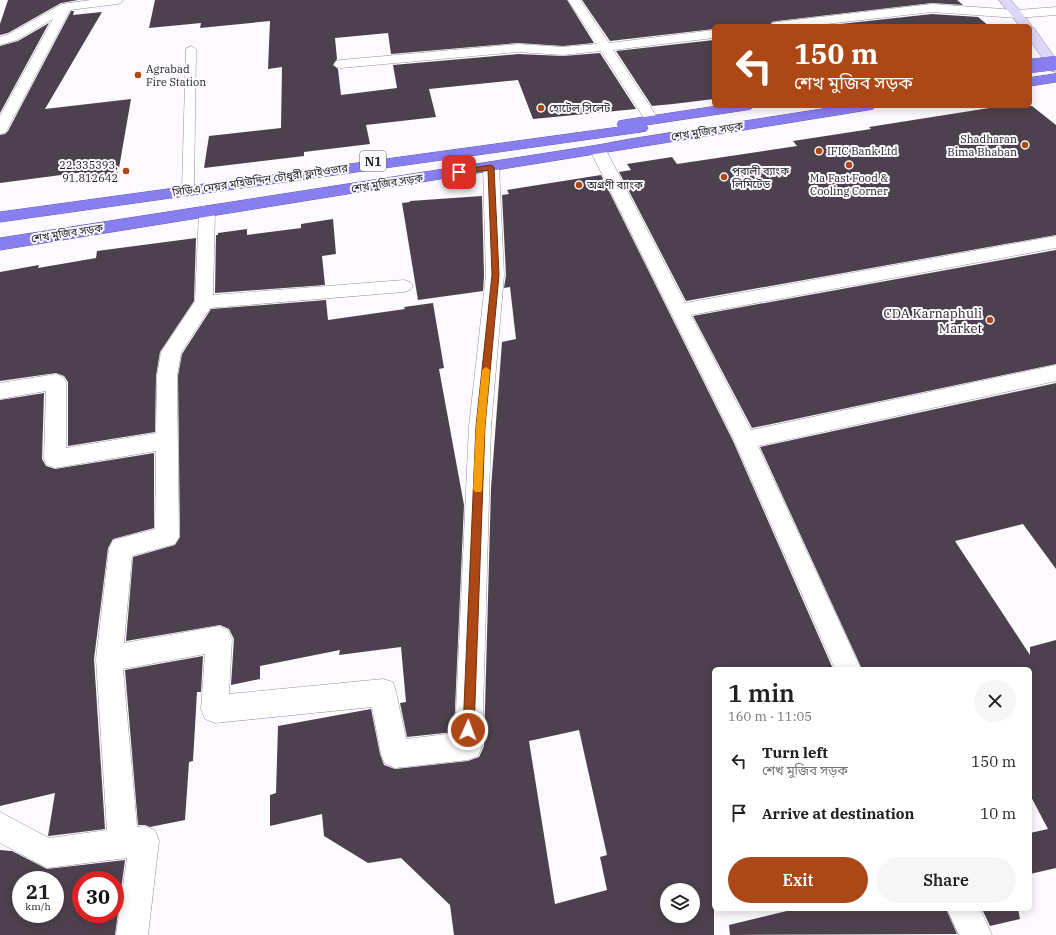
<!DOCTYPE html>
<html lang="en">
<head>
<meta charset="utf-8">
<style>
	body { margin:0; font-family:"IBM Plex Serif","Noto Sans Bengali",serif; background:#f6f6f6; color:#202124; height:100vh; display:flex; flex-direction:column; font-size:15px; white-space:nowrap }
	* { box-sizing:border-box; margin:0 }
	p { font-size:13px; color:#757577 }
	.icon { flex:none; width:22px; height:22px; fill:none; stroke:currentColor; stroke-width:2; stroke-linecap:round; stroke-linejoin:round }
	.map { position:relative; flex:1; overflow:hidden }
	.side { position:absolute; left:712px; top:667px; width:320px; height:244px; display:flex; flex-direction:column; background:#fff; border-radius:6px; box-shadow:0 2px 10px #0003 }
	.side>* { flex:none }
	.hud { position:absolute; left:712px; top:24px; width:320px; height:84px; border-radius:6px; box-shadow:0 2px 10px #0003; background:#ac4815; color:#fff; overflow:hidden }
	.tools { position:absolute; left:660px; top:883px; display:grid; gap:8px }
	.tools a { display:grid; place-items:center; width:40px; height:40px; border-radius:50%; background:#fff; box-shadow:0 2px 10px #0003; font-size:20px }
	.speed { position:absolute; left:12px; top:871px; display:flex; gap:8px; font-size:20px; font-weight:700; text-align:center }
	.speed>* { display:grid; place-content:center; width:52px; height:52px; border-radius:50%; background:#fff; box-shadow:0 2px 10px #0003; line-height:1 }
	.speed small { font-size:10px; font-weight:400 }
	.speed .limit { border:6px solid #d22; background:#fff; color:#111 }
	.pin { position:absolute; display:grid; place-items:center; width:34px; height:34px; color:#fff; margin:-17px; border-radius:8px; box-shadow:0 2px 6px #0006 }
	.me { position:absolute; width:44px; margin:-22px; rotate:2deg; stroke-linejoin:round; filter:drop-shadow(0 0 3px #0008) }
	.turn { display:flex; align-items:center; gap:14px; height:84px; padding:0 16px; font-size:18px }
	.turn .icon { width:52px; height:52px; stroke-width:2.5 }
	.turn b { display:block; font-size:28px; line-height:34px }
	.round { display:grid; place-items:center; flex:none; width:42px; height:42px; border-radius:21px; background:#f6f6f6 }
	.headline { display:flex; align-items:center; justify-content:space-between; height:68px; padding:0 16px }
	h1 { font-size:24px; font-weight:600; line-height:30px }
	.primary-button { display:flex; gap:8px; margin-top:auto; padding:8px 16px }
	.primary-button a { flex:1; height:46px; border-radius:24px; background:#ac4815; color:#fff; font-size:16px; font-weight:600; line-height:46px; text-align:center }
	.primary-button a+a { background:#f6f6f6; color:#202124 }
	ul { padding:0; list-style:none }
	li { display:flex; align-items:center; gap:12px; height:52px; padding:0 16px }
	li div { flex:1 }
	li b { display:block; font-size:15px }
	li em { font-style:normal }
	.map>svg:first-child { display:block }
	.building { fill:#4e414f; fill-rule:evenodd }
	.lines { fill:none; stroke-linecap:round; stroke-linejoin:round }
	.lane-casing { stroke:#958da0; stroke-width:1 }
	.street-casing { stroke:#958da0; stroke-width:1 }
	.secondary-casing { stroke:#958da0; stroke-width:1 }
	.highway-casing { stroke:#635ca9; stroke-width:1 }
	.lane { fill:#fff; fill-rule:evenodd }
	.street { fill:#fff; fill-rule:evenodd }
	.secondary { fill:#dbd8fa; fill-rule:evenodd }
	.highway { fill:#877ef0; fill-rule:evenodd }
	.highway-bridge-casing { stroke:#635ca9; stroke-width:14; stroke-linecap:butt }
	.highway-bridge { stroke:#877ef0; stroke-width:14 }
	.route { fill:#ac4815; stroke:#702f0e }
	.slow { fill:#f59e0b }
	.poi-dot { fill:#ac4815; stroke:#fcfafe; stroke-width:1.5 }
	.labels { text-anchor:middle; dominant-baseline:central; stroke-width:4; stroke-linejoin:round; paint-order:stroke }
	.far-poi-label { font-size:11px; fill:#201d25; stroke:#fcfafe; text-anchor:start }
	.far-street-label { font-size:11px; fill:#201d25; stroke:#fcfafe }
	.shield { fill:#fcfafe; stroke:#625f66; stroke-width:1 }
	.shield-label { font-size:12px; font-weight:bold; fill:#201d25 }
	.poi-label { font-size:13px; fill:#201d25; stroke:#fcfafe; text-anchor:end }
</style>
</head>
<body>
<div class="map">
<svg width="1056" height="935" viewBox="0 0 1056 935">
	<rect width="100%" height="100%" fill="#fcfafe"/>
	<path class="building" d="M8,0H78L61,3L8,33L0,35V24Z
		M155,0H567L594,43L563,46L518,43L391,54L388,33L335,38L337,59L333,65L338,69L341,95L397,88L393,65L518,54L563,56L600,53L636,109L533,119L518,80L429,89L436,117L366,125L370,144L304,152V156L204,168L209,136L281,128L282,67L268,69L270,21L200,28L201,23L149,28Z
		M582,0H957L963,5L932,3L777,21L772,22L770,26H714V29L610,41Z
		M71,11H74L73,15L102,12L45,109L131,99L119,168L116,177L82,181L84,172L0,183V135L5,134L8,131Z
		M932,14L978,17L989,26H822Z
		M49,23L0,113V46L18,41Z
		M714,40V99L673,104L652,106L616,51Z
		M1002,106H1032L1056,125V235L686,301L619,172L631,170L627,164L672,157L677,164L797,146L793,141L871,129L869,127Z
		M601,175L733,441L833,669H714V935H454L450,905L401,858L368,863L324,836L322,814L270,826V795L276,793L278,726L371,709L380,754L384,765L395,769L468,761L479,757L484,746L491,488L502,342L516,339L510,287L504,288L506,275L502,195L509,194L507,190ZM579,730L607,855L600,857L607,890L555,904L529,741ZM667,890H693V916H667Z
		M482,196L484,275L483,291L418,300L402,203L410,202V201Z
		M333,219L336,254L322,256L325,285L215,293L216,235H218V233L247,229V235L301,228V224Z
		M196,238L194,301L160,352L156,376L155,432L68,446V382L64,376L56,373L0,381V272L39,265L38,268L96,258L97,251Z
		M1056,250V364L752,428L693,316Z
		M326,300L328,320L405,309L404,307L433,303L444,368L439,369L464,505L454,732L407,737L400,703L406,702L401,647L339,655L340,650L260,666V679L231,685L234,639L229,629L220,625L126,641L133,557L175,545L180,537L178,376L182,354L211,309Z
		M1056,383V569L1023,524L955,541L1030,655V647L1056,640V868L1030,874V833L1048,829L1030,795V669H862L760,447Z
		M44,393L42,459L46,466L55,469L154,453V528L113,539L108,548L94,659L105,829L49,836H48L55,793L0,806V400Z
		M203,656L201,692H197L193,761L189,762L185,820L150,827L145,825H138L125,670Z
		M0,850L12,851L47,869L125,860L115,935H0ZM21,880H55V914H21ZM81,880H115V914H81Z
		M795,909H946L957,934L730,935L729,925Z
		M982,909H1018L1020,919L990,926Z"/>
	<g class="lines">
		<defs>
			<path id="lane" d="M191,46L196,49L194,189L192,192H184L182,189L186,49Z"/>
			<path id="street" d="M91,0H123L121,3L117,4L70,10L7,130L5,133L0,134V116L53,19L17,40L0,45V37L9,34L62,4Z
				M568,0H580L609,43L714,30V38L613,50L659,120L657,123L652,124L647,123L601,51L563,55L518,52L341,68L336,67L334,64L336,61L341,60L518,44L563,47L597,44Z
				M932,4L1017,10L1056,7V15L1017,18L932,12L809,26H771L773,23L777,22Z
				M598,145L603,147L606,150L685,303L1056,236V248L691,315L751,430L1056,365V381L758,446L861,669H835L734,440L590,150L593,147Z
				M491,162L496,164L499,167L504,275L491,426L482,746L478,756L468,760L395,768L385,764L381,754L372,707L215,723L205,719L201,709L205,654L123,669L137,827L144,826L155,830L159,841L148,935H116L127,858L47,868L0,843V812L49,838L107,830L96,659L109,548L113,540L155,529L156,451L55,468L47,465L44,459L46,391L0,399V383L56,374L63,377L66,382V448L156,433L157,376L161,352L195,301L199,211L201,207L207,206L213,207L215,211L213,295L404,280L410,282L413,286L410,290L404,292L210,308L181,353L177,376L179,537L175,544L132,556L124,643L219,626L228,630L232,639L229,694L383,679L393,682L396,692L406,739L455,733L469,426L486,275L483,167L486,164Z
				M947,909H980L992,935H959Z"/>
			<path id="secondary" d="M999,0H1011L1030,23L1032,26L1031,28H1034L1056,59V72L1051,71L1030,40V26H1020Z"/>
			<path id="highway" d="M1056,74V82L1030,86V78Z
				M717,106H753L751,109L746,110L646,125L648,128L646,131L641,132L0,222V212L619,127L617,124L619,121L624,120Z
				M841,106H875L873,109L868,110L0,250V238L598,145L630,139Z"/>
		</defs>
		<use href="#lane" class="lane-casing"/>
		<use href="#street" class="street-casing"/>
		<use href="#secondary" class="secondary-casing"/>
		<use href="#highway" class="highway-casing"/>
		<use href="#lane" class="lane"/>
		<use href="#street" class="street"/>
		<use href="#secondary" class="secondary"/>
		<use href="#highway" class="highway"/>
		<defs>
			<path id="highway-bridge" d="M1030,66L1056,63"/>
		</defs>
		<use href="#highway-bridge" class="highway-bridge-casing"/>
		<use href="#highway-bridge" class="highway-bridge"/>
	</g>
	<path class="route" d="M491,165L494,167L499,275L485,426L474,730L473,735L468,736L464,735L463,730L476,426L492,275L488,170L459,174L456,172L459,170Z"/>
	<path class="slow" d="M486,367L490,370L485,426L482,489L481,492H475L473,489L476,426L482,370Z"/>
	<g class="poi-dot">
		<circle cx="138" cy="75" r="4"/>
		<circle cx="541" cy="108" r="4"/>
		<circle cx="1025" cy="145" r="4"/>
		<circle cx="819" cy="151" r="4"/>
		<circle cx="849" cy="165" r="4"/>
		<circle cx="126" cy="171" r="4"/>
		<circle cx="724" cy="177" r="4"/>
		<circle cx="579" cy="185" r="4"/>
		<circle cx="990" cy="320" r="4"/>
	</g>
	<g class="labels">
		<g class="far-poi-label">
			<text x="146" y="69">Agrabad<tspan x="146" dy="13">Fire Station</tspan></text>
			<text x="549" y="108">হোটেল সিলেট</text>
			<text x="1017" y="139" text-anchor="end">Shadharan<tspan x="1017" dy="13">Bima Bhaban</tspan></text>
			<text x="827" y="151">IFIC Bank Ltd</text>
			<text x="118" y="165" text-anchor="end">22.335393,<tspan x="118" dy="13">91.812642</tspan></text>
			<text x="732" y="171">পূবালী ব্যাংক<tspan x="732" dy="13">লিমিটেড</tspan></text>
			<text x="849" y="178" text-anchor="middle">Ma Fast Food &amp;<tspan x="849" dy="13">Cooling Corner</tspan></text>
			<text x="587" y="185">অগ্রণী ব্যাংক</text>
		</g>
		<g class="far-street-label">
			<text transform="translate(707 131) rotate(-9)">শেখ মুজিব সড়ক</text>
			<text transform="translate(260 180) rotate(-8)">সিডিএ মেয়র মহিউদ্দিন চৌধুরী ফ্লাইওভার</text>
			<text transform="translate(387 183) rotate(-9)">শেখ মুজিব সড়ক</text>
			<text transform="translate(67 233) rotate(-9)">শেখ মুজিব সড়ক</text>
		</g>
		<rect class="shield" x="360" y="151" width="26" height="20" rx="3"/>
		<g class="shield-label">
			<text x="373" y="161">N1</text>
		</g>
		<g class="poi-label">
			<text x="982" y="313">CDA Karnaphuli<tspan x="982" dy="15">Market</tspan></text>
		</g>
	</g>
</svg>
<div class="tools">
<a><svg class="icon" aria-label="layers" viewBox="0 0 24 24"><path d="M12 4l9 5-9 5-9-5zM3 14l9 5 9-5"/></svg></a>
</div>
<div class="speed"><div>21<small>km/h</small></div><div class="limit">30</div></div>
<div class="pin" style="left:459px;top:172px;background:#d93025"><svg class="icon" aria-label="arrive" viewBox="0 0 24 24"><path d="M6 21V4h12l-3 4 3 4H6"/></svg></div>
<svg class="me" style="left:468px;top:730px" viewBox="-20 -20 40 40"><circle r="17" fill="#ac4815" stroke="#fff" stroke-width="3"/><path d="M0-11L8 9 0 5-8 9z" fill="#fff"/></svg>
<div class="hud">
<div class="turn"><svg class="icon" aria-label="left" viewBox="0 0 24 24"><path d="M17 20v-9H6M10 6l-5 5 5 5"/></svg><div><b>150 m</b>শেখ মুজিব সড়ক</div></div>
</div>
<section class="side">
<div class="headline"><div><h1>1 min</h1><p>160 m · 11:05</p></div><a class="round"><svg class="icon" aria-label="close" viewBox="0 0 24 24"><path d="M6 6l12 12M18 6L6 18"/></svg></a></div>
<ul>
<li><svg class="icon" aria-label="left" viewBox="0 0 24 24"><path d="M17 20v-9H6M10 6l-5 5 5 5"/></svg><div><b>Turn left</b><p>শেখ মুজিব সড়ক</p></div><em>150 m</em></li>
<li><svg class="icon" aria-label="arrive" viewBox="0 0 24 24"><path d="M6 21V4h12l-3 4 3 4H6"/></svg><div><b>Arrive at destination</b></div><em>10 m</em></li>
</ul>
<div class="primary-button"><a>Exit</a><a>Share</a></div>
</section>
</div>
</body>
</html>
